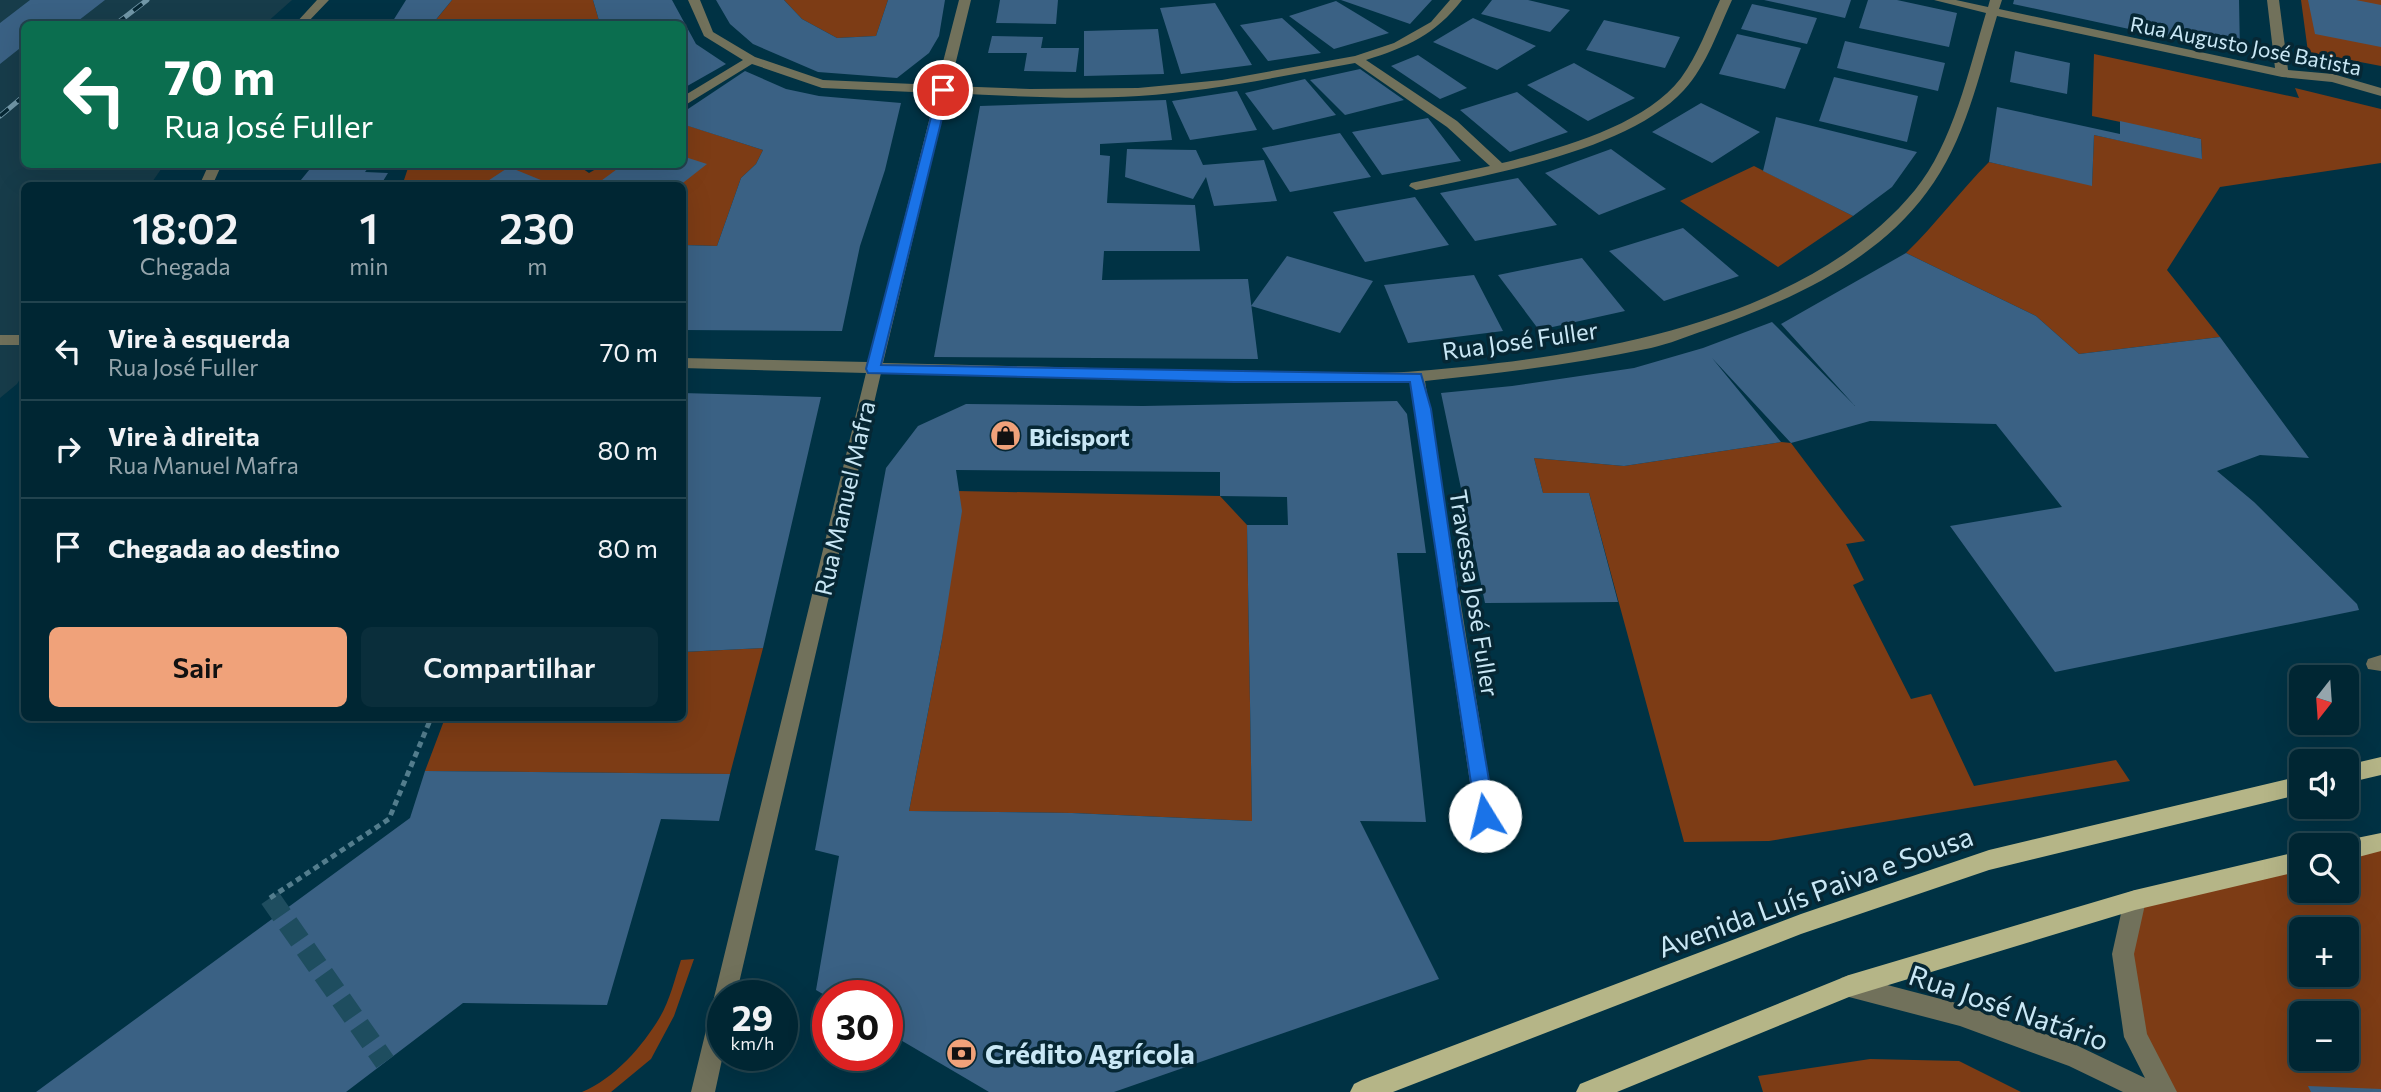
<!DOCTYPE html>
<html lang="pt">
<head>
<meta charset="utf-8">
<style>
	body { margin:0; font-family:Commissioner,sans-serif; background:#0a2e3b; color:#f1f3f6; height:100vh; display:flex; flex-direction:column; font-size:26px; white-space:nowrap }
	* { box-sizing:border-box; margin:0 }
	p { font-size:23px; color:#95a5ac }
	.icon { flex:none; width:38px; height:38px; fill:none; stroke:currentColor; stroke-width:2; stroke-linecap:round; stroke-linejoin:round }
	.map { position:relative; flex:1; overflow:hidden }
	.drawer { position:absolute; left:21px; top:182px; width:665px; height:539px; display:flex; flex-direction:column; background:#002633; border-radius:10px; box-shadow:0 7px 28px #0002,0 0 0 2px #22434e }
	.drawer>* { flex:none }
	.hud { position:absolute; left:21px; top:21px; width:665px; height:147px; border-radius:10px; box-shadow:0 7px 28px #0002,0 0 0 2px #22434e; background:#0b6e4f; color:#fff; overflow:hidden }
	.needle { width:46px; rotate:197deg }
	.fabs { position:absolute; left:2289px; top:665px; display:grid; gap:14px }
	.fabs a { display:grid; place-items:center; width:70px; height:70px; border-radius:10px; background:#002633; box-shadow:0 7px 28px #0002,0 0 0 2px #22434e; font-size:35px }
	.speed { position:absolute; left:707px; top:980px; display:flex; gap:14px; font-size:35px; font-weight:700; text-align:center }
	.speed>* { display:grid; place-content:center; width:91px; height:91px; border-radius:50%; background:#002633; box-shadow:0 7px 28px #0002,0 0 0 2px #22434e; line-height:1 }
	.speed small { font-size:18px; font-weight:400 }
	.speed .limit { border:10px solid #d22; background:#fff; color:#111 }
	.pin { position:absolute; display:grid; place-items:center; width:60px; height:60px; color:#fff; margin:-30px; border:4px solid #fff; border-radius:50%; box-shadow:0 2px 7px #0007 }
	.me { position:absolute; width:77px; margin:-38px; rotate:351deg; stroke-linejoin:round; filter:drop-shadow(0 0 5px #0008) }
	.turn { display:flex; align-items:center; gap:24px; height:147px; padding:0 28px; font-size:32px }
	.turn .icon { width:91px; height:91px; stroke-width:2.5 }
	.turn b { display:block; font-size:49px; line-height:60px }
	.eta { display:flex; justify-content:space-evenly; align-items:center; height:119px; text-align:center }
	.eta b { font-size:42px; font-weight:600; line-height:49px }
	.button { display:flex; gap:14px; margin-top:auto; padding:14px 28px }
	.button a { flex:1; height:80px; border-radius:10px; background:#f0a27a; color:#111; font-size:28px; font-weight:600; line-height:80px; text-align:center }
	.button a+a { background:#0a2e3b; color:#f1f3f6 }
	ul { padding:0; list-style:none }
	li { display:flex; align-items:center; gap:21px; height:98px; padding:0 28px; border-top:2px solid #22434e }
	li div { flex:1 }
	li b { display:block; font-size:26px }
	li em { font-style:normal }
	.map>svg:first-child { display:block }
	.built { fill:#173c4a }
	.green { fill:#7d3c15; fill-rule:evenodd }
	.building { fill:#3a6184; fill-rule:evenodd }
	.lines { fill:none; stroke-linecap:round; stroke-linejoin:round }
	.minor-tunnel { stroke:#1e4d5f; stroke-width:21; stroke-dasharray:21 10; stroke-linecap:butt }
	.path { stroke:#537d8d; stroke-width:5; stroke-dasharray:6 4.5; stroke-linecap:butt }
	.minor { fill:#71715b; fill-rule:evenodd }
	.major { fill:#b5b587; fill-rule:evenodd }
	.rail-casing { stroke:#7197a7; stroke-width:5 }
	.rail { stroke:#062734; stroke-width:3.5; stroke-dasharray:11; stroke-linecap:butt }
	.route { fill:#1a73e8; stroke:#114b97; stroke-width:2 }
	.labels { text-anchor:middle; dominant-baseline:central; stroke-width:7; stroke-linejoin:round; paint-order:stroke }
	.far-street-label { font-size:21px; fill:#c9e7f5; stroke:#062734 }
	.street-label { font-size:24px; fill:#c9e7f5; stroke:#062734 }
	.poi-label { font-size:24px; font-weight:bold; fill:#c9e7f5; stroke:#062734; text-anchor:start }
	.near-street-label { font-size:28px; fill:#c9e7f5; stroke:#062734 }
	.near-poi-label { font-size:28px; font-weight:bold; fill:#c9e7f5; stroke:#062734; text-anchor:start }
</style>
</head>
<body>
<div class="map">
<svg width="2381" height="1092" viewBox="0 0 2381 1092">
	<rect width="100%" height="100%" fill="#003244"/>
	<path class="built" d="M0,0H292L265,24H24V164L164,165L150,185L24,186V372L17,384L0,398Z"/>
	<path class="green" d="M452,0H593L600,24H443L444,22L435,21Z
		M784,0H888L876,36L837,38L802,19Z
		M2301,0H2381V66L2308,52Z
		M2094,54L2299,98L2295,88L2381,109V163L2220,187L2167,270L2220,337L2079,354L2036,316L1906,253C1936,224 1960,191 1989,162L2092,185L2094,135L2202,158L2201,139L2092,116Z
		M683,124L763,150L756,164L741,178L717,246L683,245L682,186H402L409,165L576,164L589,173L603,165L682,164Z
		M1754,166L1853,216L1778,267L1680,201Z
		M1781,442L1791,443L1865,541L1846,544L1864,580L1853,585L1911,699L1931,694L1974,786L2116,760L2130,781L1769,841L1684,842L1589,493H1543L1534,458L1624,466Z
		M957,491L1220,496L1247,525L1252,821L1072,813L909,811L942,639Z
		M763,648L730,774L425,771L445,718H682L683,652Z
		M2381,842V1092H2165L2136,1037L2123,954L2135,900L2301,861V891H2347V850ZM2301,929H2347V975H2301ZM2301,1013H2347V1059H2301Z
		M694,959L674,1016L651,1059L611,1092H582C615,1078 642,1047 660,1017C670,1000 675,978 681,960Z
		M1870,1059L1959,1061L2021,1092H1763L1758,1076Z"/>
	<path class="building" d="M30,0H105L74,24H24V45L0,64V23Z
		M406,0H452L434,22H445L443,24H391Z
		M593,0H672L696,44L726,64L682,89V24H600Z
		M716,0H784L802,19L837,38L876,36L888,0H945L939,36L929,53L897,78L818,72L753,44L730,24Z
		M1000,0H1058L1056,24L996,23Z
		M1341,0H1432L1410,24Z
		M1492,0H1528L1570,10L1550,32L1481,14Z
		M1764,0H1851L1845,18Z
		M1868,0H1897L1957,13L1949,47L1859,28Z
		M2014,0H2239L2240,53L2013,4Z
		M2308,0H2356L2381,5V47L2315,34Z
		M1336,1L1389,33L1334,49L1289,16Z
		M1215,3L1252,65L1181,74L1160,8Z
		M1752,4L1817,18L1807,44L1741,29Z
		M1282,18L1321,53L1268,61L1240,25Z
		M1473,18L1536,46L1497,70L1433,42Z
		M1604,20L1680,37L1665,68L1586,50Z
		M1158,29L1164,74L1084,76V31Z
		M1737,34L1801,48L1785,89L1719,74Z
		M992,36L1043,37L1041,48H1079L1076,72L1024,71L1027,53H988Z
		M1845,41L1945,63L1938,91L1837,68Z
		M2015,51L2070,63L2067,94L2010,82Z
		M1418,55L1467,88L1440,99L1391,66Z
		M1574,63L1635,98L1588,121L1527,85Z
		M1360,69L1404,100L1345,115L1310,80Z
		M745,71L786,89L819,96L901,103L885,170L860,246L842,331L682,330V245L717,246L741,178L756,164L763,150L682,124V113Z
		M1834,77L1918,96L1907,142L1819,121Z
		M1305,79L1336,115L1273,130L1245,93Z
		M1237,91L1257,130L1190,140L1172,101Z
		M1517,92L1568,132L1510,152L1460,110Z
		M1166,100L1172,140L1100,144V155L1110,156L1107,203L1195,205L1200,251H1104L1102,280L1248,279L1258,359L934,357L980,106Z
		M1701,103L1760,132L1712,163L1652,132Z
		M1997,107L2120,134V121L2201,139L2202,159L2094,135L2092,186L1989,162Z
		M1776,117L1917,152L1892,187L1853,216L1763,171Z
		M1428,118L1461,161L1382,175L1352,132Z
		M1340,133L1371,177L1290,192L1262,148Z
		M1127,149L1196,150L1203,165L1264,160L1277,201L1214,206L1206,177L1193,199L1125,177Z
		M1611,149L1666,189L1599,215L1545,173Z
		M682,156L707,164L679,186H594L624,164H682Z
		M314,164H371L365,172L388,173L380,186H296Z
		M509,167L553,185V186H480Z
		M1518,178L1557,225L1475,241L1440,193Z
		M1415,197L1449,245L1365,262L1333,212Z
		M1683,228L1739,276L1664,301L1609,251Z
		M1906,253L2036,316L2079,354L2220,337L2309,458L2260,455L2217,471L2254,502L2357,604L2359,610L2055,672L1950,526L2062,507L1996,424L1870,421L1791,443L1712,358L1781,442L1624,466L1534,458L1543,493H1589L1618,602L1485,603L1441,393L1512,386L1634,368L1703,348L1772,322L1855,406L1781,324Z
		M1287,256L1373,281L1340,333L1251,306Z
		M1582,258L1625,311L1539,330L1498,275Z
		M1474,275L1503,331L1408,343L1384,285Z
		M682,393L821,397L763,648L682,652Z
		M1397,401L1407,414L1426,553H1397L1426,822L1360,821L1439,979L1114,1092H989L887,1032V996L828,997L816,990L839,856L815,850L886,468L918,426L966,404L1143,406ZM956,470L1220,472V496L1287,497L1288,525H1247L1252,821L1072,813L909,811L942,639L962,511Z
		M425,771L730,774L719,821L661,819L607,1005L463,1003L346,1092H36L410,818Z
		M2308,1086L2381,1089V1092H2311Z"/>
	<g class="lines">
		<path class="minor-tunnel" d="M270,898L385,1062"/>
		<path class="path" d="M270,898L389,819L431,718"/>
		<path class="minor" d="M317,0H329L306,24H295Z
			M688,0H700L713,32L755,57L823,80L937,85L959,0H971L950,86L1030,89L1138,88L1222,80L1355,56L1394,43L1431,22L1450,0H1462C1435,35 1407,47 1366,60L1457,121L1502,163C1559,149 1644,126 1681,78C1698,55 1708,26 1720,0H1732C1718,30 1707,65 1684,90C1629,150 1493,174 1416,190L1409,186L1411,183L1490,166L1447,127L1355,63C1283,76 1212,91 1139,96C1076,100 1011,96 948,93L883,363C972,365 1061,367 1151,370C1210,371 1270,372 1329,372C1359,372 1389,374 1418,371C1582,358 1805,324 1915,190C1953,144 1969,69 1986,13L1934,0H1956L1988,7L1990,0H2002L1999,9L2275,68L2267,0H2279L2288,70L2333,74L2381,88V96L2332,82L2282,77L1997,16C1979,75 1965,142 1927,192C1875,263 1787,302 1706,330C1688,336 1669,344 1651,348C1577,364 1500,373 1425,381L1495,816L1492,823L1485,825L1478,823L1475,816L1410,382H1232L881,373L736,996H723V1055L715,1092H691L866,373L682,368V358L868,362L936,93L822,88L752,64L682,107V97L743,60L704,36Z
			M209,164H222L212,186H199Z
			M0,335H24V345H0Z
			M2381,655V671L2368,669L2366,664L2368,659Z
			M2135,890L2143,893L2146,900L2134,954L2147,1034L2177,1092H2123L2069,1066L1960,1026L1849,997L1841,994L1838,986L1841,978L1849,975L1960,1004L2074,1044L2145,1078L2124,1037L2112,954L2124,900L2127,893Z"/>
		<path class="major" d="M2381,757V775L2347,783V765Z
			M2301,776V794L1989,870L1801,934L1393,1092H1350L1354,1084L1362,1080L1801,914L1989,850Z
			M2381,833V851L2347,860V845H2339L2347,840Z
			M2301,851V871L2135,910L1849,997L1617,1092H1576L1580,1084L1849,975L2135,890Z"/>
		<defs>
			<path id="rail" d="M116,24L147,0
				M0,116L24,96"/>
		</defs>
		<use href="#rail" class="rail-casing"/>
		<use href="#rail" class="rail"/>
	</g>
	<path class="route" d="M943,86L949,90L881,365L1421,374L1431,409L1461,615L1495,816L1492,822L1485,825L1479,822L1476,816L1410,382H1233L868,373L866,369L938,90Z"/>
	<defs>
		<symbol id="shop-disc" viewBox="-11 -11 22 22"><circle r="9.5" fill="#f0a27a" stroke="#062734"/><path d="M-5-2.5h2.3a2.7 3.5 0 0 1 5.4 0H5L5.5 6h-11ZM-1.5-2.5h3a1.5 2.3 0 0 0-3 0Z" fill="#111"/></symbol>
		<symbol id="bank-disc" viewBox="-11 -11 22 22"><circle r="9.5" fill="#f0a27a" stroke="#062734"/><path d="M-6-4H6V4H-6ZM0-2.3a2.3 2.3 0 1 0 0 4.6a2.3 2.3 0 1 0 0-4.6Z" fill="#111"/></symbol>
	</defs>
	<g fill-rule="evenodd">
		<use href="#shop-disc" x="988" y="418" width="35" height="35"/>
		<use href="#bank-disc" x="944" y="1036" width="35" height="35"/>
	</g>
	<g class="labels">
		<g class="far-street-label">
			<text transform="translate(2246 45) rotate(11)">Rua Augusto José Batista</text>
		</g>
		<g class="street-label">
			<text transform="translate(1520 340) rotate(-8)">Rua José Fuller</text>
			<text transform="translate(844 498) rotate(-77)">Rua Manuel Mafra</text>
			<text transform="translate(1475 593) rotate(81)">Travessa José Fuller</text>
		</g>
		<g class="poi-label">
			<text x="1029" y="436">Bicisport</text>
		</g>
		<g class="near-street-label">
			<text transform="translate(1815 891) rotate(-20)">Avenida Luís Paiva e Sousa</text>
			<text transform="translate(2009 1007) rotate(19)">Rua José Natário</text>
		</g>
		<g class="near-poi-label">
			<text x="985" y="1053">Crédito Agrícola</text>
		</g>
	</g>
</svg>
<div class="fabs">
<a><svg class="needle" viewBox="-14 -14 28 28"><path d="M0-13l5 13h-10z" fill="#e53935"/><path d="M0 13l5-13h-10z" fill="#95a5ac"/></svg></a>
<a><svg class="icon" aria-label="sound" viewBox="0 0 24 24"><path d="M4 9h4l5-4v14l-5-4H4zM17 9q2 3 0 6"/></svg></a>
<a><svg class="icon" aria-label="search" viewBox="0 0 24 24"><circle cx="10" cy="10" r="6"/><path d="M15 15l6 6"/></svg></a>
<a>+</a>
<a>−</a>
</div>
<div class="speed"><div>29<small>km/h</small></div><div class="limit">30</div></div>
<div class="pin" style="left:943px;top:90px;background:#d93025"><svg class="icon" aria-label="arrive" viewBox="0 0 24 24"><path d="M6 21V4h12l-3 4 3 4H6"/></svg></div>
<svg class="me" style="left:1485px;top:816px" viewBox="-20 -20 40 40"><circle r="19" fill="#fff"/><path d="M0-13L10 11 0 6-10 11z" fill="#1a73e8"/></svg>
<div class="hud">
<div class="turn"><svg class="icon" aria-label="left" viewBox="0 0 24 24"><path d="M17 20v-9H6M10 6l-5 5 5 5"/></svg><div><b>70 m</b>Rua José Fuller</div></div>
</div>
<section class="drawer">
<div class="eta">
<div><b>18:02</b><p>Chegada</p></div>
<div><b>1</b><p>min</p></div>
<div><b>230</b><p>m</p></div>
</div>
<ul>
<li><svg class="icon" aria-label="left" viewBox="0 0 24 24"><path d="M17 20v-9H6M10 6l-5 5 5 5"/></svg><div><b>Vire à esquerda</b><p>Rua José Fuller</p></div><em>70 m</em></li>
<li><svg class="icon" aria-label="right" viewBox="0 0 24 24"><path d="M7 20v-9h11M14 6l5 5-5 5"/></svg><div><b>Vire à direita</b><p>Rua Manuel Mafra</p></div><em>80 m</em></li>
<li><svg class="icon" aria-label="arrive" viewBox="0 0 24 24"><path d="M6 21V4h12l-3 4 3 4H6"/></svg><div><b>Chegada ao destino</b></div><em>80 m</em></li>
</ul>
<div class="button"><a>Sair</a><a>Compartilhar</a></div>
</section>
</div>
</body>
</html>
